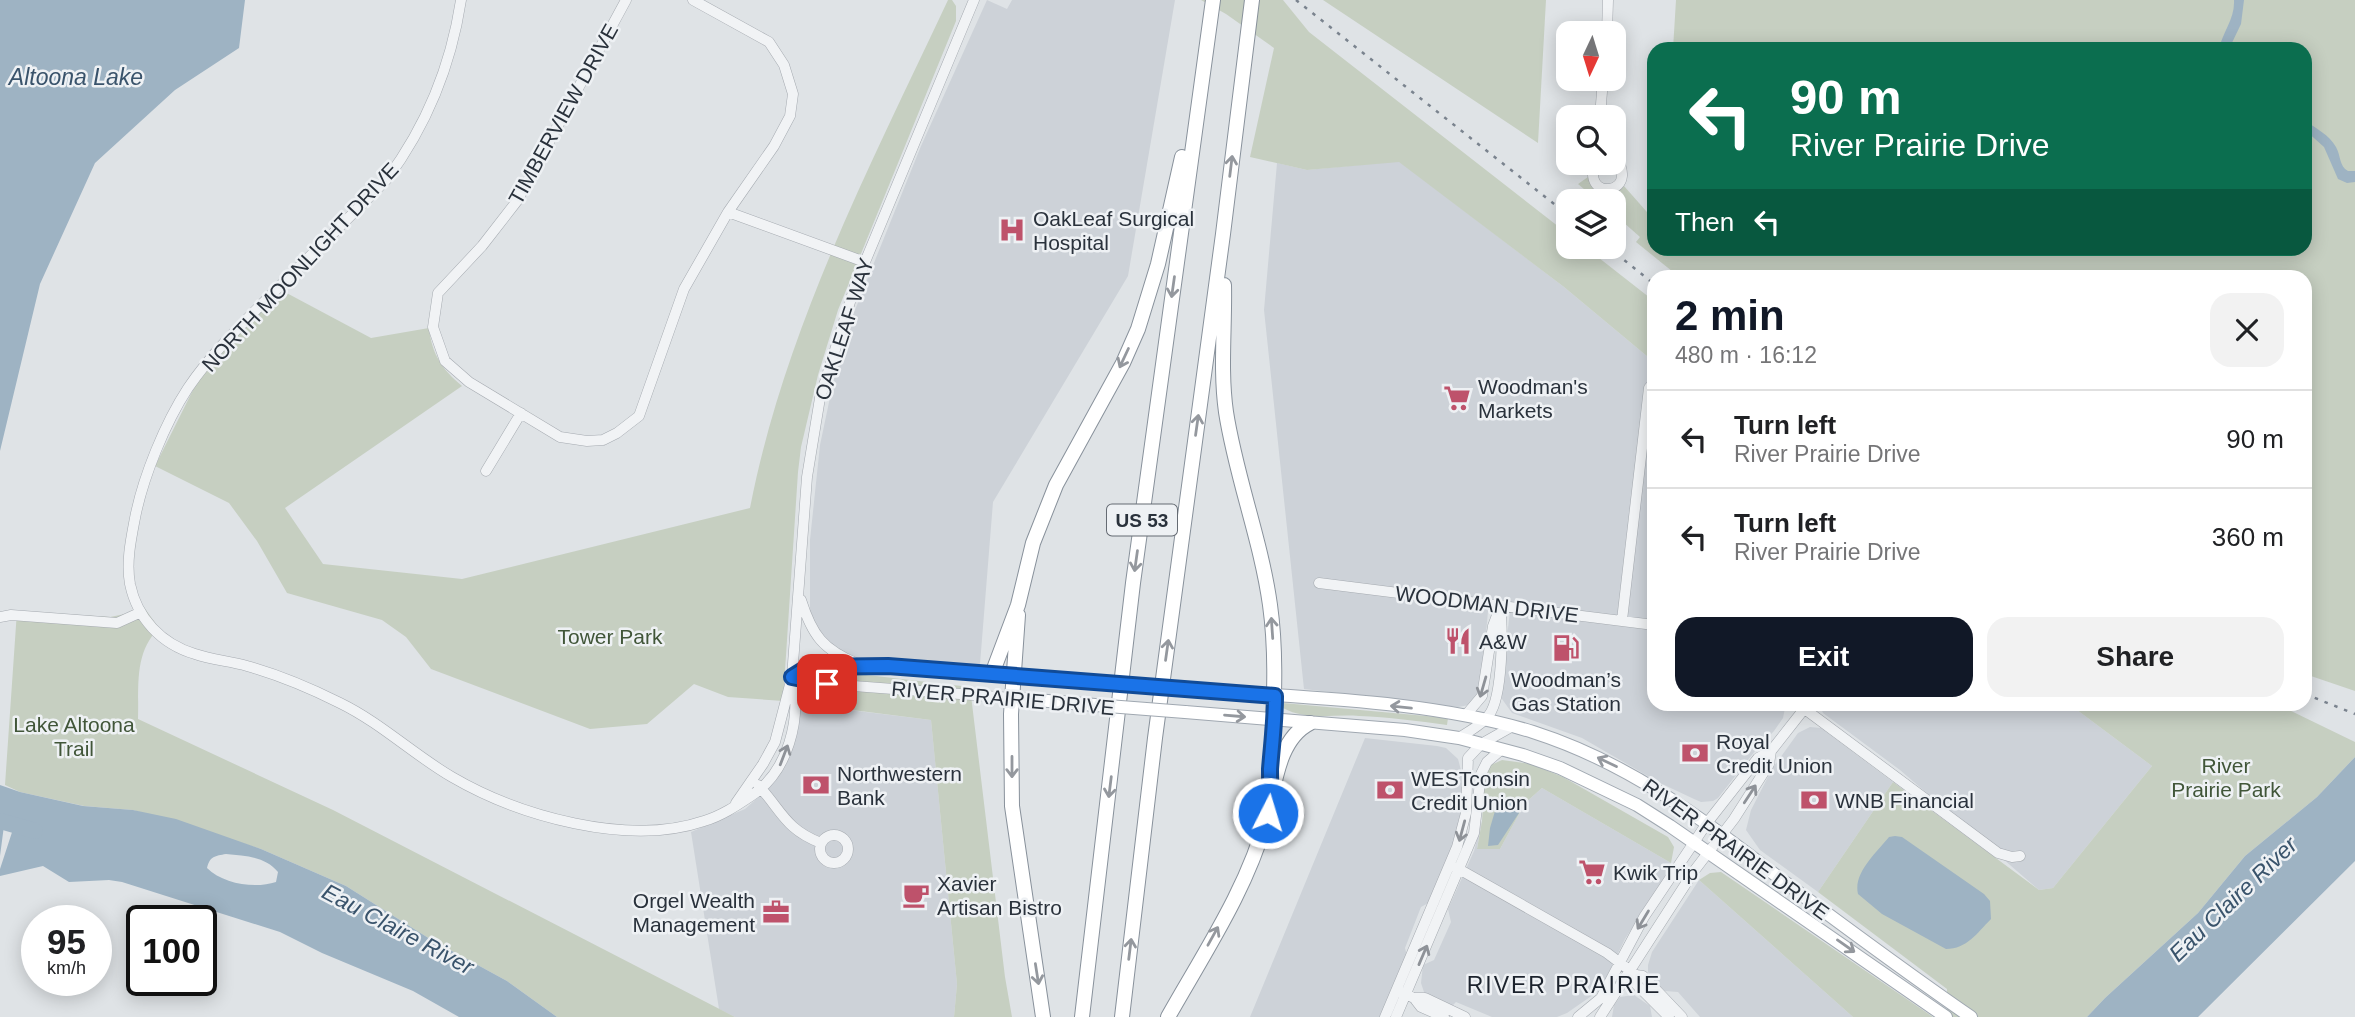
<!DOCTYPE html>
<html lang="en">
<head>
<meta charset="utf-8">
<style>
	body { margin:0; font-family:Arial,sans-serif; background:#f2f2f2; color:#202124; height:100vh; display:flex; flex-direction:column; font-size:26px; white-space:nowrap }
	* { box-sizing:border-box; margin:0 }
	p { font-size:23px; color:#757577 }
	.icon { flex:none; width:38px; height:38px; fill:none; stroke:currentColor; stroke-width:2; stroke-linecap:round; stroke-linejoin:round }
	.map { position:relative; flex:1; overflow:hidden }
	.side { position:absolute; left:1647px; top:270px; width:665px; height:441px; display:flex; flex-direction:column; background:#fff; border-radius:21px; box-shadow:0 4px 18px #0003 }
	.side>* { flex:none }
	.banner { position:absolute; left:1647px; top:42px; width:665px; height:214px; border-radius:21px; box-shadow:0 4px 18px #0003; background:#0b6e4f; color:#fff; overflow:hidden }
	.needle { width:46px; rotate:184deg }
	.fabs { position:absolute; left:1556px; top:21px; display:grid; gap:14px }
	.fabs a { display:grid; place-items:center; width:70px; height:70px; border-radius:14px; background:#fff; box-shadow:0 4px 18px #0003; font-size:35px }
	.speed { position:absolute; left:21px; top:905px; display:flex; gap:14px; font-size:35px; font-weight:700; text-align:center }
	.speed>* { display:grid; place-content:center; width:91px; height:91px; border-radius:50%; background:#fff; box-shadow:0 4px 18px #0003; line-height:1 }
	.speed small { font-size:18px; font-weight:400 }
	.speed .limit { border:4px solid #111; border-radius:10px; background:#fff; color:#111 }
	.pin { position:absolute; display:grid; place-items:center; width:60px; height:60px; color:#fff; margin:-30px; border-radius:14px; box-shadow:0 4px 10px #0006 }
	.me { position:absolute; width:77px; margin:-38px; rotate:5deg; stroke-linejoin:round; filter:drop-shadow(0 0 5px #0008) }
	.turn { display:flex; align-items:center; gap:24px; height:147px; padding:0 28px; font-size:32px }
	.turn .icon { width:91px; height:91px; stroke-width:2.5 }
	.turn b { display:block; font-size:49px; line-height:60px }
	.then { display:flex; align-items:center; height:66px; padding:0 28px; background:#0003; gap:14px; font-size:26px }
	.round { display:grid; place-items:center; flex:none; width:74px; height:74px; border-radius:21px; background:#f2f2f2 }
	.headline { display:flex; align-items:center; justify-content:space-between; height:119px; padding:0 28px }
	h1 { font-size:42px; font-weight:600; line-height:52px; color:#111827 }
	.cta { display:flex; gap:14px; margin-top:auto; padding:14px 28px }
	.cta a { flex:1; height:80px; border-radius:21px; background:#111827; color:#fff; font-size:28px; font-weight:600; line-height:80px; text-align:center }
	.cta a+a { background:#f2f2f2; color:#202124 }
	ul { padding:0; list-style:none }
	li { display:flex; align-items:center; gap:21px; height:98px; padding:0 28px; border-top:2px solid #e0e0e0 }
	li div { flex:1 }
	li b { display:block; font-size:26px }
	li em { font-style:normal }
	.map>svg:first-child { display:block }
	.built { fill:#cdd2d8 }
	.green { fill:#c6cfc1 }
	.water { fill:#9eb3c3; fill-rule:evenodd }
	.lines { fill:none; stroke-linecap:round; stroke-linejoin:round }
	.river { stroke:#9eb3c3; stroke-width:16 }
	.minor-casing { stroke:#a5aab0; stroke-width:11 }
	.major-casing { stroke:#a0a8b1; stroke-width:14 }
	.highway-casing { stroke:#88919b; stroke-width:16 }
	.minor { stroke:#f1f3f5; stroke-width:10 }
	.major { stroke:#fff; stroke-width:12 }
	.highway { stroke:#fff; stroke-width:14 }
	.rail { stroke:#7a838e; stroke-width:2.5; stroke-dasharray:3.5 7; stroke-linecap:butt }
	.major-bridge-casing { stroke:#a0a8b1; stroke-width:14; stroke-linecap:butt }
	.major-bridge { stroke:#fff; stroke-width:12 }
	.oneway { stroke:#94989e }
	.oneway2 { stroke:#8e9298 }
	.route-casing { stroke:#114b97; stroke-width:18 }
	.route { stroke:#1a73e8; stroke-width:12 }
	.labels { text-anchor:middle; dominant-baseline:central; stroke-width:5; stroke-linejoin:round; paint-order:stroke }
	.shield { fill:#eef1f4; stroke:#656b73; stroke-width:2 }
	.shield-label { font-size:19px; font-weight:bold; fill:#2a323c }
	.street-label { font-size:21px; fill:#2a323c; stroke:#eef1f4 }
	.poi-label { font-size:21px; fill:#2a323c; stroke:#eef1f4; text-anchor:start }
	.park-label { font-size:21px; fill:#415639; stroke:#eef1f4 }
	.water-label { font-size:23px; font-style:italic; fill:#39536b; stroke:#eef1f4 }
	.neighbourhood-label { font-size:23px; letter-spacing:2px; fill:#1c232d; stroke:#eef1f4 }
</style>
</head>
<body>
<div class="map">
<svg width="2355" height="1017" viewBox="0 0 2355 1017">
	<rect width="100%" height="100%" fill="#dfe3e6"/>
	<path class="built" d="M987,0L1007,9L1012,0H1175L1128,276L993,502L980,664L862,661L841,653L819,632L810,612V540L820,445L836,369L851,320L921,146Z
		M1399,161L1564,287L1654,362V704H1784L1785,708L1783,718L1774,731L1755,751L1718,798L1713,801L1701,802L1694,799L1658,782L1582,738L1512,713L1502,699L1501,690L1511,602L1489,600L1481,690L1469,705L1458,707L1304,689L1264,310L1277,163L1307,170Z
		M800,704L931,720L957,984L954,1017H735L719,1009L691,832L745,809L770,787L788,758Z
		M1819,704H2069L2152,766L2053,888L2039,890L1900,770L1823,713Z
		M1810,727L1821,728L1893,782L1818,892L1760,850L1746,830L1751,810L1772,769L1798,733Z
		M1365,738L1437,746L1446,748L1458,759L1463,778L1462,812L1457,835L1432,901L1421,907L1405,948L1407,956L1382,1017H1250Z
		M1542,788L1671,863L1669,871L1625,939L1600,990L1567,1013L1557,1017H1492L1456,1002L1451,1007L1425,995L1421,983L1423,965L1434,960L1451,922L1448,909L1474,851L1482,821L1477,848L1500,849L1525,803Z
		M1699,880L1853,1017H1700L1678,992L1665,991L1656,983L1648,972V965L1652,952Z
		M1634,995L1650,1006L1652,1017H1612L1614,1005L1620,997Z"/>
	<path class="green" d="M948,0H952L956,6V21L838,310L818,375L801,447L798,472L783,701L728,697L694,684L647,724L590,729L431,669L406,637L382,620L287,593L257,541L229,503L155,466L196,384L246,325L281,290L371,338L429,328C432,355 442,369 462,386L285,508L323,564L462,579L750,508C785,328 871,164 948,0Z
		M1201,0H1283L1309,32L1568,234V247H1585L1654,301V362L1564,287L1399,162L1307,170L1250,157L1274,48L1226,14Z
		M1323,0H1546L1538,143Z
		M1676,0H2355V691L2305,674V276H1678L1636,242L1640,237L1614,214V201H1598L1578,184L1588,177L1595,189C1606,195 1614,195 1624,186L1654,220V248H2305V49H1673Z
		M143,606L159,628C134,653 139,685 138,719L333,810L735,1017H557L507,981L430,939L346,886L261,849L133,810L84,806L20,792L5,785L17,611L110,617L125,614Z
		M799,667L970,687L1005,977L1012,1017H954L957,984L931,720L797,703Z
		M1283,703L1448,718L1447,725C1418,721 1388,717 1359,716C1333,714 1307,721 1283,708Z
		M2069,704H2277L2355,742V757L2317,797L2245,856L2198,913L2105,998L2087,1017H1947V989L1818,892L1893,782L2039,890L2053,888L2152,766Z
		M1502,760L1531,764L1563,777L1668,837L1674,847L1671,863L1542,788L1525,803L1500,849H1477L1482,821L1485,775L1491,765Z
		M1721,872L1933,1017H1853L1699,880L1710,873Z"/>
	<path class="water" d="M0,0H245L239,48L175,90L95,163L40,284L0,451Z
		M2234,0H2244L2241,24L2229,49H2219C2223,31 2235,19 2234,0Z
		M2305,121C2316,128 2329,135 2336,147C2341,156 2339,166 2348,171H2355V182L2347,183L2338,179L2324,147L2305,130Z
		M2355,757V861L2198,1017H2087L2105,998L2198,913L2245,856L2317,797Z
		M0,785L20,792L83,806L133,810L176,819L261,849L346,886L430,939L507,981L557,1017H459L413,991L322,953L280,932L122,882L109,880L69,882L43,866L0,876V869L16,820L5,818L0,856ZM226,854C245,856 265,856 278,872L276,882C255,889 223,884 207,868C210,856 215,856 226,854Z
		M1506,798L1519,807V813L1498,845L1488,846L1490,828L1498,801Z
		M1895,836L1902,837L1984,894L1990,901L1991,919C1977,933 1967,949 1946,949L1882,914L1858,894C1853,873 1876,853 1889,837Z"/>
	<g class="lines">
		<path class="river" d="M0,821L35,831"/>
		<defs>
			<path id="minor" d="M461,0C451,66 427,125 387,179C351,216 314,252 278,288C246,320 213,351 188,388C165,423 143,477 135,518C131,539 126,562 130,584C137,618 161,644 195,654C212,660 230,661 247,666C279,675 310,688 340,703C381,723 414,755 452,777C519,816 628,847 704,821C721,816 736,806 751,796C788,772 802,719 792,677
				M626,0L517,201L482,246L438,293L433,327L445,361L469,382L560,437L587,441L603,440L617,433L639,416L684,289L728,212L774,146L790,116L793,94L784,65L769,42L693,0
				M1607,33L1608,0
				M1600,117L1603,79
				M1593,163C1593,168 1592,175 1594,180C1599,194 1621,191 1622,176C1623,167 1617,157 1614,149
				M728,212L865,262
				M486,471L521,413
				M1319,583L1654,625
				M801,600C812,635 823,650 858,664
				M0,617L11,615L117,623L139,613
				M1622,620L1649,388L1654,382
				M792,677L808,667L861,665L1015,676
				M792,677L827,684L1013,698
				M1798,704L1998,853L2012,857L2020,856
				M1465,716L1482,696L1493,626L1499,610
				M1459,738C1469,731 1482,725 1489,715C1503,696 1503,629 1500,606
				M758,785C782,811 785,829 821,843
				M736,803L763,764L775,742L792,677L807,477L820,398L855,286L974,0
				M820 849a14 14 0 1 1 28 0a14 14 0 1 1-28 0Z
				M1457,868L1607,953L1636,975L1643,976L1682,1017
				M1636,975V984L1669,1017
				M1401,992L1414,998H1425L1465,1017
				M1414,998L1421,1007L1444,1017
				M1385,1017L1457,847L1466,813L1468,758L1481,744L1513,726
				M1396,1017L1474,833L1481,774L1487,762L1502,749
				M1578,1017L1601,998L1644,917L1707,823L1758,758L1771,751L1808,704
				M1600,1017L1694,871L1734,819L1769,764L1771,751"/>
			<path id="major" d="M1015,676L1097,682
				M1196,690C1304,698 1430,700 1533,732C1630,763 1702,819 1782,880C1845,927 1907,973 1971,1017
				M1013,698L1095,705
				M1185,712L1405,730L1459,738L1523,755L1560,768L1637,805L1670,826L1946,1017"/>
			<path id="highway" d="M1224,285C1225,327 1220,370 1226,412C1236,477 1261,540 1270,605C1279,669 1271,732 1271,796
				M1018,615L1011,714L1012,806L1043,1017
				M992,674L1018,605L1033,543L1056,485L1123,363L1138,329L1158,264L1182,157
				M1082,1017L1133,583L1213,0
				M1122,1017L1155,738L1223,234L1252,0
				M1168,1017C1204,953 1248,888 1267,816C1275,785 1278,739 1310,723"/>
		</defs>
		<use href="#minor" class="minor-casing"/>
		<use href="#major" class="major-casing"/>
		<use href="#highway" class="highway-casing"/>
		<use href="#minor" class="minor"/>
		<use href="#major" class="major"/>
		<use href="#highway" class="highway"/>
		<path class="rail" d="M1296,0L1568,215
			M1608,247L1654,284
			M2305,694L2355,714"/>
		<defs>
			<path id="major-bridge" d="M1097,682L1196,690
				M1095,705L1185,712"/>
		</defs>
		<use href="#major-bridge" class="major-bridge-casing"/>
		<use href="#major-bridge" class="major-bridge"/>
	</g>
	<defs><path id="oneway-shaft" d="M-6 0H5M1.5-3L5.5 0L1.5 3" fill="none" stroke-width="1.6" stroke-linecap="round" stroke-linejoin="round" transform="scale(1.75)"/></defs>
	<g class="oneway">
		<use href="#oneway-shaft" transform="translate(1231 166) rotate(-83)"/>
		<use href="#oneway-shaft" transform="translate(1173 287) rotate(98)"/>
		<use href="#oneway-shaft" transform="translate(1124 358) rotate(115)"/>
		<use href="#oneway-shaft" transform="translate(1197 425) rotate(-82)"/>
		<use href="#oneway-shaft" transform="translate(1136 561) rotate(98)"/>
		<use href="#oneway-shaft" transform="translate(1272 628) rotate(-94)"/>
		<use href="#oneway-shaft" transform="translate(1167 650) rotate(-82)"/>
		<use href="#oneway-shaft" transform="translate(1401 707) rotate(-174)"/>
		<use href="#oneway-shaft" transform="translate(1235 716) rotate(5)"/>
		<use href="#oneway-shaft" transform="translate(1607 762) rotate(-154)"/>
		<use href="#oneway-shaft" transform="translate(1012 767) rotate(90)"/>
		<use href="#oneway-shaft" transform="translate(1110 787) rotate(97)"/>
		<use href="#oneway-shaft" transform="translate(1213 936) rotate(-61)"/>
		<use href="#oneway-shaft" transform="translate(1846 946) rotate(35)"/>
		<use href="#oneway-shaft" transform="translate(1130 949) rotate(-83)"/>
		<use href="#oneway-shaft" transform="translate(1037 974) rotate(81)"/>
	</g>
	<g class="oneway2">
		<use href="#oneway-shaft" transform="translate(1483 687) rotate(106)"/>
		<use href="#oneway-shaft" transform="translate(784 755) rotate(-69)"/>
		<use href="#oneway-shaft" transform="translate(1750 794) rotate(-57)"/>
		<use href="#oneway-shaft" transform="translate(1462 831) rotate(105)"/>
		<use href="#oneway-shaft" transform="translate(1643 920) rotate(121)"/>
		<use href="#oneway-shaft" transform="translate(1423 955) rotate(-67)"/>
	</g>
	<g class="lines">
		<defs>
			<path id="route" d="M827,684L792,677L808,667L888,666L1275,696C1275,721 1272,744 1270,769C1270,784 1271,798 1268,813"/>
		</defs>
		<use href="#route" class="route-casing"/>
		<use href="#route" class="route"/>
	</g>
	<defs>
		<symbol id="hospital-bare" viewBox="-9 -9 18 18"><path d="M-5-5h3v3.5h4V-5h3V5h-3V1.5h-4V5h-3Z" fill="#be526b" stroke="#eef1f4" stroke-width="2.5" paint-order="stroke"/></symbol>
		<symbol id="supermarket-bare" viewBox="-9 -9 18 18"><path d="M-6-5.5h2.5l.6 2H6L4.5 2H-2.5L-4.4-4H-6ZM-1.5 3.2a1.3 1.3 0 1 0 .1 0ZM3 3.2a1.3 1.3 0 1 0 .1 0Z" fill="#be526b" stroke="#eef1f4" stroke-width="2.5" paint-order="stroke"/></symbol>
		<symbol id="restaurant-bare" viewBox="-9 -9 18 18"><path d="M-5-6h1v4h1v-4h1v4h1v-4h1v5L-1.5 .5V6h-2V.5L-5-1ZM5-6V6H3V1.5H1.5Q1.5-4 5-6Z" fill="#be526b" stroke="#eef1f4" stroke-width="2.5" paint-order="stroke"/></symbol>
		<symbol id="fuel-bare" viewBox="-9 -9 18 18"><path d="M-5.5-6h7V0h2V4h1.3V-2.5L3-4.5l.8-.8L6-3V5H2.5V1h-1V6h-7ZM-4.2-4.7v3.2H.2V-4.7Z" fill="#be526b" stroke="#eef1f4" stroke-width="2.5" paint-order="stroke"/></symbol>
		<symbol id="bank-bare" viewBox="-9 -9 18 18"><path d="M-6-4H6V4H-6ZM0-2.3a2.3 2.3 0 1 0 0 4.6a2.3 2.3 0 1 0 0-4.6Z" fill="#be526b" stroke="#eef1f4" stroke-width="2.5" paint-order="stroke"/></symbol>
		<symbol id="cafe-bare" viewBox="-9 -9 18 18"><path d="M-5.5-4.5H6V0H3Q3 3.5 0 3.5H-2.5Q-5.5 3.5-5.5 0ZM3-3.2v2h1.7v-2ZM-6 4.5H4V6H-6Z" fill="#be526b" stroke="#eef1f4" stroke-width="2.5" paint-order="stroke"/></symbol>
		<symbol id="office-bare" viewBox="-9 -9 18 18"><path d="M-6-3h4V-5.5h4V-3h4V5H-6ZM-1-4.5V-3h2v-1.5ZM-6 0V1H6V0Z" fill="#be526b" stroke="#eef1f4" stroke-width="2.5" paint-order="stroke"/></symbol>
	</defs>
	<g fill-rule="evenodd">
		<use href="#hospital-bare" x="993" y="211" width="38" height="38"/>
		<use href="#supermarket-bare" x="1438" y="379" width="38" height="38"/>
		<use href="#restaurant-bare" x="1439" y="622" width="38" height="38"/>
		<use href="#fuel-bare" x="1547" y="629" width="38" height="38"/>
		<use href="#bank-bare" x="1676" y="734" width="38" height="38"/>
		<use href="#bank-bare" x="797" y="766" width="38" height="38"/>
		<use href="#bank-bare" x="1371" y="771" width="38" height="38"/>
		<use href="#bank-bare" x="1795" y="781" width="38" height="38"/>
		<use href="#supermarket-bare" x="1573" y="853" width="38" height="38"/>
		<use href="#cafe-bare" x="897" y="876" width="38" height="38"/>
		<use href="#office-bare" x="757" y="893" width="38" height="38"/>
	</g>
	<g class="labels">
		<rect class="shield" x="1107" y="504.5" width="70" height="31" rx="5"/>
		<g class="shield-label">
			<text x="1142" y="520">US 53</text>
		</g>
		<g class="street-label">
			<text transform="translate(563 114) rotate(-61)">TIMBERVIEW DRIVE</text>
			<text transform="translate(300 267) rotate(-47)">NORTH MOONLIGHT DRIVE</text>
			<text transform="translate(844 329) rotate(-72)">OAKLEAF WAY</text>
			<text transform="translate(1487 604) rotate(7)">WOODMAN DRIVE</text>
			<text transform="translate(1003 698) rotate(5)">RIVER PRAIRIE DRIVE</text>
			<text transform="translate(1736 849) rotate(36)">RIVER PRAIRIE DRIVE</text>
		</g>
		<g class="poi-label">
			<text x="1033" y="218">OakLeaf Surgical<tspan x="1033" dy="24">Hospital</tspan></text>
			<text x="1478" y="386">Woodman's<tspan x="1478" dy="24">Markets</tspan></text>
			<text x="1479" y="641">A&amp;W</text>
			<text x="1566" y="679" text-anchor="middle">Woodman’s<tspan x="1566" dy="24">Gas Station</tspan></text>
			<text x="1716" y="741">Royal<tspan x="1716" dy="24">Credit Union</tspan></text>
			<text x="837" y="773">Northwestern<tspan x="837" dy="24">Bank</tspan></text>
			<text x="1411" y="778">WESTconsin<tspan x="1411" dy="24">Credit Union</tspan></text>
			<text x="1835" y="800">WNB Financial</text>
			<text x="1613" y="872">Kwik Trip</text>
			<text x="937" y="883">Xavier<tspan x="937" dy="24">Artisan Bistro</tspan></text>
			<text x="755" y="900" text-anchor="end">Orgel Wealth<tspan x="755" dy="24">Management</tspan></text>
		</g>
		<g class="park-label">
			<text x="610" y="636">Tower Park</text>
			<text x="74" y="724">Lake Altoona<tspan x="74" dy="24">Trail</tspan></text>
			<text x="2226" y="765">River<tspan x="2226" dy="24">Prairie Park</tspan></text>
		</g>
		<g class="water-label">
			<text x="76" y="77">Altoona Lake</text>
			<text transform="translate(2233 899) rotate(-44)">Eau Claire River</text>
			<text transform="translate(398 929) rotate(28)">Eau Claire River</text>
		</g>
		<g class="neighbourhood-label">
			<text x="1564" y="985">RIVER PRAIRIE</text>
		</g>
	</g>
</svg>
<div class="fabs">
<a><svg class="needle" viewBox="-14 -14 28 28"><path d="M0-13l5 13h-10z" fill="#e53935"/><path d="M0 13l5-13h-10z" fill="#757577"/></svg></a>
<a><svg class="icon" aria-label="search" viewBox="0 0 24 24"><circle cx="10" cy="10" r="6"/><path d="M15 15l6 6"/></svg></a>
<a><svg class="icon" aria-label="layers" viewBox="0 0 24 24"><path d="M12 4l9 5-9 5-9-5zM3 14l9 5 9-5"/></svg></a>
</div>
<div class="speed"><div>95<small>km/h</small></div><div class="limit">100</div></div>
<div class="pin" style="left:827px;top:684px;background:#d93025"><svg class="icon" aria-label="arrive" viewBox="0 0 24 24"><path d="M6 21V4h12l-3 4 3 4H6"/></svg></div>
<svg class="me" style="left:1268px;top:813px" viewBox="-20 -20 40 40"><circle r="17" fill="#1a73e8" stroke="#fff" stroke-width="3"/><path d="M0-11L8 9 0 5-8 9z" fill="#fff"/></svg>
<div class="banner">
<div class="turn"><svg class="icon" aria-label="left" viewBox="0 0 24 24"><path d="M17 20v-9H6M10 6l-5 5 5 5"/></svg><div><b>90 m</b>River Prairie Drive</div></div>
<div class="then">Then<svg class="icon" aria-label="left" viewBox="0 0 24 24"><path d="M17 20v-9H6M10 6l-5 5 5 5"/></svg></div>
</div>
<section class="side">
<div class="headline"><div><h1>2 min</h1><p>480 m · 16:12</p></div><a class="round"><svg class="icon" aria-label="close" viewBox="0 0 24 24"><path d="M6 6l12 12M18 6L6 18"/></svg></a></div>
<ul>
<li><svg class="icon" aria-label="left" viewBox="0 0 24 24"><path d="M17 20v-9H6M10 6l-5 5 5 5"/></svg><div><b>Turn left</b><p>River Prairie Drive</p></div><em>90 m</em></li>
<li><svg class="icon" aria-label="left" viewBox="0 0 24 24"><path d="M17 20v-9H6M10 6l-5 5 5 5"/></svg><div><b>Turn left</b><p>River Prairie Drive</p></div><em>360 m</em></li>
</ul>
<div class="cta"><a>Exit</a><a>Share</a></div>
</section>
</div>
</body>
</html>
